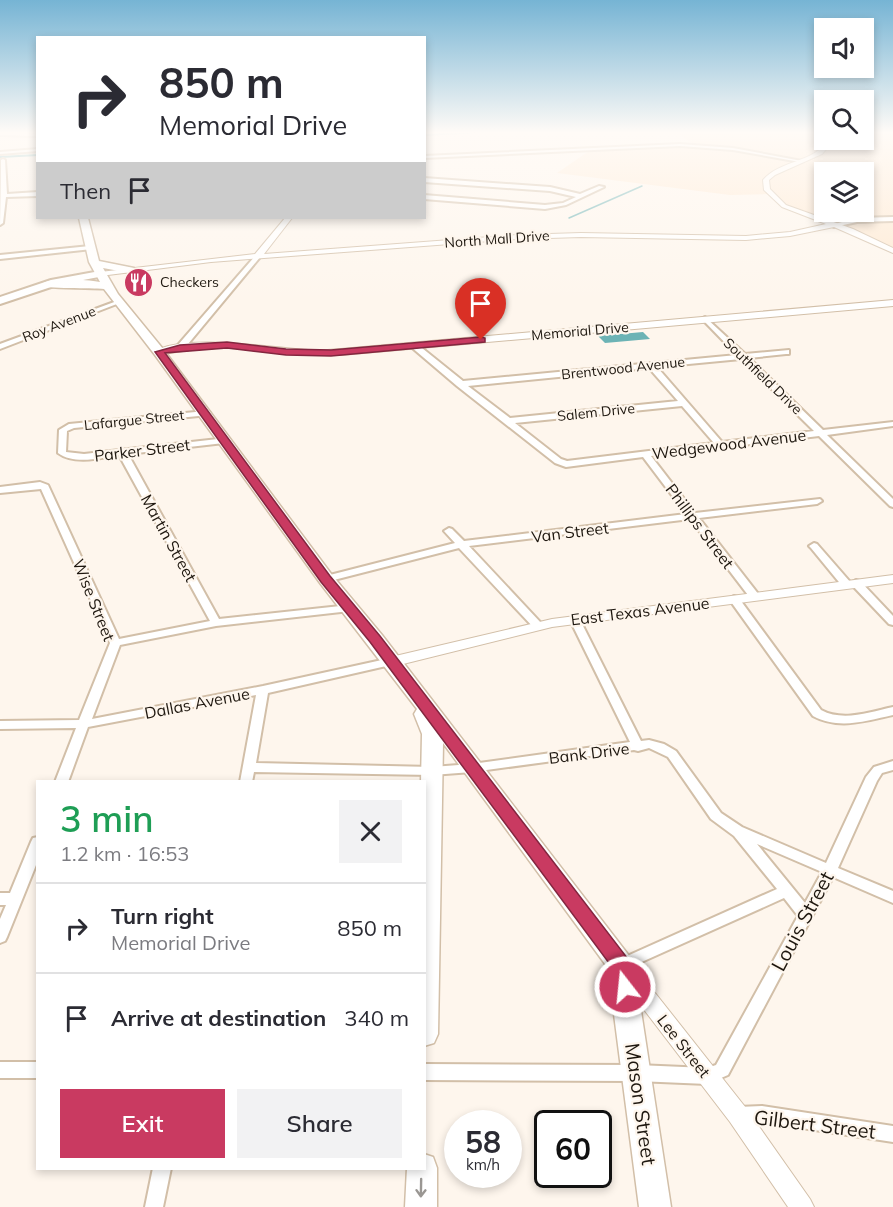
<!DOCTYPE html>
<html lang="en">
<head>
<meta charset="utf-8">
<style>
	body { margin:0; font-family:Mulish,sans-serif; background:#f2f2f3; color:#2b2b33; height:100vh; display:flex; flex-direction:column; font-size:22px; white-space:nowrap }
	* { box-sizing:border-box; margin:0 }
	p { font-size:20px; color:#7c7c81 }
	.icon { flex:none; width:33px; height:33px; fill:none; stroke:currentColor; stroke-width:2; stroke-linecap:round; stroke-linejoin:round }
	.map { position:relative; flex:1; overflow:hidden }
	.panel { position:absolute; left:36px; top:780px; width:390px; height:390px; display:flex; flex-direction:column; background:#fff; border-radius:0px; box-shadow:0 3px 9px #0003 }
	.panel>* { flex:none }
	.hud { position:absolute; left:36px; top:36px; width:390px; height:183px; border-radius:0px; box-shadow:0 3px 9px #0003; background:#fff; color:#2b2b33; overflow:hidden }
	.tools { position:absolute; left:814px; top:18px; display:grid; gap:12px }
	.tools a { display:grid; place-items:center; width:60px; height:60px; border-radius:0px; background:#fff; box-shadow:0 3px 9px #0003; font-size:30px }
	.speed { position:absolute; left:444px; top:1110px; display:flex; gap:12px; font-size:30px; font-weight:700; text-align:center }
	.speed>* { display:grid; place-content:center; width:78px; height:78px; border-radius:50%; background:#fff; box-shadow:0 3px 9px #0003; line-height:1 }
	.speed small { font-size:15px; font-weight:400 }
	.speed .limit { border:3px solid #111; border-radius:9px; background:#fff; color:#111 }
	.pin { position:absolute; display:grid; place-items:center; width:51px; height:51px; color:#fff; margin:-62px -26px; border-radius:50% 50% 50% 0; rotate:-45deg; box-shadow:0 0 6px #0007 }
	.pin .icon { rotate:45deg }
	.me { position:absolute; width:66px; margin:-33px; rotate:344deg; stroke-linejoin:round; filter:drop-shadow(0 0 4px #0008) }
	.turn { display:flex; align-items:center; gap:21px; height:126px; padding:0 24px; font-size:27px }
	.turn .icon { width:78px; height:78px; stroke-width:2.5 }
	.turn b { display:block; font-size:42px; line-height:51px }
	.then { display:flex; align-items:center; height:57px; padding:0 24px; background:#0003; gap:12px; font-size:22px }
	.round { display:grid; place-items:center; flex:none; width:63px; height:63px; border-radius:0px; background:#f2f2f3 }
	.overview { display:flex; align-items:center; justify-content:space-between; height:102px; padding:0 24px }
	h1 { font-size:36px; font-weight:600; line-height:45px; color:#1e9e55 }
	.primary-button { display:flex; gap:12px; margin-top:auto; padding:12px 24px }
	.primary-button a { flex:1; height:69px; border-radius:0px; background:#c93a61; color:#fff; font-size:24px; font-weight:600; line-height:69px; text-align:center }
	.primary-button a+a { background:#f2f2f3; color:#2b2b33 }
	ul { padding:0; list-style:none }
	li { display:flex; align-items:center; gap:18px; height:90px; padding:0 24px; border-top:2px solid #e1e1e2 }
	li div { flex:1 }
	li b { display:block; font-size:22px }
	li em { font-style:normal }
	.map>svg:first-child { display:block }
	.built { fill:#fee9d2; fill-rule:evenodd }
	.water { fill:#6cb3b5 }
	.lines { fill:none; stroke-linecap:round; stroke-linejoin:round }
	.stream { stroke:#6cb3b5; stroke-width:1.5 }
	.canal { fill:#6cb3b5; fill-rule:evenodd }
	.minor-casing { stroke:#d2bfa8; stroke-width:4 }
	.tertiary-casing { stroke:#d2bfa8; stroke-width:2 }
	.secondary-casing { stroke:#d2bfa8; stroke-width:4 }
	.primary-casing { stroke:#d2bfa8; stroke-width:3 }
	.minor { fill:#fff; fill-rule:evenodd }
	.tertiary { fill:#fff; fill-rule:evenodd }
	.secondary { fill:#fff; fill-rule:evenodd }
	.primary { fill:#fff; fill-rule:evenodd }
	.oneway { stroke:#9a9793 }
	.route { fill:#c93a61; stroke:#83263f; stroke-width:1.5 }
	.labels { text-anchor:middle; dominant-baseline:central; stroke-width:4.5; stroke-linejoin:round; paint-order:stroke }
	.far-street-label { font-size:14px; fill:#1e170f; stroke:#fef6ed }
	.far-poi-label { font-size:14px; fill:#1e170f; stroke:#fef6ed; text-anchor:start }
	.street-label { font-size:16px; fill:#1e170f; stroke:#fef6ed }
	.near-street-label { font-size:20px; fill:#1e170f; stroke:#fef6ed }
</style>
</head>
<body>
<div class="map">
<svg width="893" height="1207" viewBox="0 0 893 1207">
	<rect width="100%" height="100%" fill="#fef6ed"/>
	<path class="built" d="M675,132H825V140H864V132H893V251L784,206L770,194L730,195L557,173L592,149L690,145L691,142ZM825,172H864V212H825Z"/>
	<path class="water" d="M643,332L650,339L605,343L598,336Z"/>
	<g class="lines">
		<path class="stream" d="M569,218L642,186"/>
		<path class="canal" d="M473,132H497L424,136V134Z
			M38,154V156L0,158V156Z"/>
		<defs>
			<path id="minor" d="M0,133L38,134V136L0,135Z
				M680,144L733,148L802,161L800,162L733,150L680,146L424,158V156Z
				M38,149V151L0,154V152Z
				M3,159L5,160L7,194L38,192V196L6,197L3,223L0,225L1,160Z
				M424,178L550,187L580,194L599,186L604,187L566,205L545,209L424,199V195L545,205L563,203L576,197L550,191L424,182Z
				M893,217V221L857,222L834,227L831,225L857,218Z
				M90,246L93,248L92,249L0,259V255Z
				M256,255L261,256L183,350H177V346Z
				M117,301L122,302L0,349V344Z
				M705,317L745,354L789,350V354H786L749,358L823,430L893,422V426L827,435L893,499V507L890,506L819,436L651,456L695,513L820,499L822,501L817,504L699,518L759,595L760,597L759,599H751L690,519L469,546L542,624L543,626L538,629L534,628L459,548L326,582L321,579L322,577L455,543L444,531L449,528L452,529L464,541L686,514L643,457L566,467L555,463L457,386L410,346L417,344L463,381L737,355L703,320V318ZM741,359L814,431L722,442L657,367ZM649,368L678,401L510,418L468,386ZM682,406L714,443L567,461L561,459L515,423Z
				M206,411L210,413L209,415L74,428L67,431L66,452L84,454L227,438L228,440L224,443L128,454L219,619L350,605L355,608L350,611L216,626L120,645L92,719L263,686L391,658L397,662L395,664L268,693L256,763L432,767L472,764L630,742L570,620L575,617L580,620L641,741L649,740L664,744L676,751L721,813L742,827L826,863L866,777L874,767L893,761V770L882,773L877,781L838,868L893,891V903L833,877L728,1075L707,1084L637,1081L424,1080V1064L637,1065L707,1068L716,1065L798,916L784,898L626,969L621,971L616,969L613,965L616,961L777,889L734,836L711,819L668,757L649,748L638,751L634,750L472,772L432,775L254,772L252,782H240L256,695L88,727L68,782H55L76,728L0,729V721L79,720L110,643L41,489L0,493V487L40,482L48,485L119,639L210,621L119,455C101,458 74,465 58,453L59,430L69,424ZM757,844L822,872L805,903Z
				M814,543L817,544L851,583L852,585L851,587H843L811,548L809,546Z
				M856,580L860,581L893,616V625L889,624L852,585L851,583Z
				M734,596L738,597L821,710C843,722 870,712 893,707V715C866,721 839,730 813,716L729,599Z
				M38,837V860L7,937L5,941L0,943V919L6,905H0V893H10L31,842L33,838Z
				M0,1062H38V1078H0Z
				M762,1106L893,1126V1142L762,1122L738,1123L732,1121L730,1115L732,1109L738,1107Z
				M153,1168H171L163,1207H145Z"/>
			<path id="tertiary" d="M828,140H834L822,154L775,175L769,180L770,189L786,205L853,229L893,248V253L834,227L790,236L746,240L581,237L517,239L211,262L100,276L96,274L100,272L255,254L285,218H292L264,254L517,235L581,233L746,236L790,232L826,224L782,207L764,190L763,180C780,160 814,163 828,140Z
				M893,300V306L341,355C303,356 267,350 229,348C206,347 181,351 159,355L154,352C181,333 274,348 308,350C319,351 330,350 341,349Z
				M893,575V583L552,627L391,667L384,662L391,657L552,619Z
				M626,963L633,965L746,1108L810,1199L814,1207H788L730,1122L619,977L616,971L619,965Z"/>
			<path id="secondary" d="M100,271L104,272V276L57,285L0,304V297L51,280Z"/>
			<path id="primary" d="M79,218H88L99,261L134,268L135,270L130,273L103,268L118,294L163,349L332,575L382,635L630,957L634,965L671,1207H639L608,968L443,743L438,1034L434,1043L424,1046V782H421L422,734L414,714L417,709L320,583L155,355L104,289C92,288 45,289 40,285C52,276 85,280 100,282L89,262Z
				M424,1154L433,1157L437,1168V1207H405L407,1168H424Z"/>
		</defs>
		<use href="#minor" class="minor-casing"/>
		<use href="#tertiary" class="tertiary-casing"/>
		<use href="#secondary" class="secondary-casing"/>
		<use href="#primary" class="primary-casing"/>
		<use href="#minor" class="minor"/>
		<use href="#tertiary" class="tertiary"/>
		<use href="#secondary" class="secondary"/>
		<use href="#primary" class="primary"/>
	</g>
	<defs><path id="oneway-shaft" d="M-6 0H5M1.5-3L5.5 0L1.5 3" fill="none" stroke-width="1.6" stroke-linecap="round" stroke-linejoin="round" transform="scale(1.5)"/></defs>
	<use class="oneway" href="#oneway-shaft" transform="translate(421 1188) rotate(91)"/>
	<linearGradient id="sky" x2="0" y2="1"><stop stop-color="#76b4d4"/><stop offset="0.44" stop-color="#fffbf7"/><stop offset="1" stop-color="#fffbf7" stop-opacity="0"/></linearGradient>
	<rect width="893" height="301" fill="url(#sky)"/>
	<path class="route" d="M481,337L485,338V342L331,356L286,355L227,348L165,353L330,576L380,636L628,959L635,987L632,993L625,995L618,993L612,967L370,642L321,582L155,352L180,345L227,342L286,349L331,350Z"/>
	<defs>
		<symbol id="restaurant-disc" viewBox="-11 -11 22 22"><circle r="9.5" fill="#c93a61" stroke="#fef6ed"/><path d="M-5-6h1v4h1v-4h1v4h1v-4h1v5L-1.5 .5V6h-2V.5L-5-1ZM5-6V6H3V1.5H1.5Q1.5-4 5-6Z" fill="#fff"/></symbol>
	</defs>
	<g fill-rule="evenodd">
		<use href="#restaurant-disc" x="122" y="266" width="33" height="33"/>
	</g>
	<g class="labels">
		<g class="far-street-label">
			<text transform="translate(497 239) rotate(-4)">North Mall Drive</text>
			<text transform="translate(59 324) rotate(-21)">Roy Avenue</text>
			<text transform="translate(580 331) rotate(-5)">Memorial Drive</text>
			<text transform="translate(623 368) rotate(-6)">Brentwood Avenue</text>
			<text transform="translate(763 376) rotate(44)">Southfield Drive</text>
			<text transform="translate(596 412) rotate(-6)">Salem Drive</text>
			<text transform="translate(134 420) rotate(-6)">Lafargue Street</text>
		</g>
		<g class="far-poi-label">
			<text x="160" y="282">Checkers</text>
		</g>
		<g class="street-label">
			<text transform="translate(729 444) rotate(-7)">Wedgewood Avenue</text>
			<text transform="translate(142 450) rotate(-7)">Parker Street</text>
			<text transform="translate(700 526) rotate(53)">Phillips Street</text>
			<text transform="translate(570 532) rotate(-7)">Van Street</text>
			<text transform="translate(169 538) rotate(61)">Martin Street</text>
			<text transform="translate(94 600) rotate(68)">Wise Street</text>
			<text transform="translate(640 611) rotate(-7)">East Texas Avenue</text>
			<text transform="translate(197 703) rotate(-11)">Dallas Avenue</text>
			<text transform="translate(589 753) rotate(-7)">Bank Drive</text>
			<text transform="translate(684 1046) rotate(52)">Lee Street</text>
		</g>
		<g class="near-street-label">
			<text transform="translate(802 921) rotate(-62)">Louis Street</text>
			<text transform="translate(641 1104) rotate(82)">Mason Street</text>
			<text transform="translate(815 1124) rotate(7)">Gilbert Street</text>
		</g>
	</g>
</svg>
<div class="tools">
<a><svg class="icon" aria-label="sound" viewBox="0 0 24 24"><path d="M4 9h4l5-4v14l-5-4H4zM17 9q2 3 0 6"/></svg></a>
<a><svg class="icon" aria-label="search" viewBox="0 0 24 24"><circle cx="10" cy="10" r="6"/><path d="M15 15l6 6"/></svg></a>
<a><svg class="icon" aria-label="layers" viewBox="0 0 24 24"><path d="M12 4l9 5-9 5-9-5zM3 14l9 5 9-5"/></svg></a>
</div>
<div class="speed"><div>58<small>km/h</small></div><div class="limit">60</div></div>
<div class="pin" style="left:481px;top:340px;background:#d93025"><svg class="icon" aria-label="arrive" viewBox="0 0 24 24"><path d="M6 21V4h12l-3 4 3 4H6"/></svg></div>
<svg class="me" style="left:625px;top:987px" viewBox="-20 -20 40 40"><circle r="17" fill="#c93a61" stroke="#fff" stroke-width="3"/><path d="M0-11L8 9 0 5-8 9z" fill="#fff"/></svg>
<div class="hud">
<div class="turn"><svg class="icon" aria-label="right" viewBox="0 0 24 24"><path d="M7 20v-9h11M14 6l5 5-5 5"/></svg><div><b>850 m</b>Memorial Drive</div></div>
<div class="then">Then<svg class="icon" aria-label="arrive" viewBox="0 0 24 24"><path d="M6 21V4h12l-3 4 3 4H6"/></svg></div>
</div>
<section class="panel">
<div class="overview"><div><h1>3 min</h1><p>1.2 km · 16:53</p></div><a class="round"><svg class="icon" aria-label="close" viewBox="0 0 24 24"><path d="M6 6l12 12M18 6L6 18"/></svg></a></div>
<ul>
<li><svg class="icon" aria-label="right" viewBox="0 0 24 24"><path d="M7 20v-9h11M14 6l5 5-5 5"/></svg><div><b>Turn right</b><p>Memorial Drive</p></div><em>850 m</em></li>
<li><svg class="icon" aria-label="arrive" viewBox="0 0 24 24"><path d="M6 21V4h12l-3 4 3 4H6"/></svg><div><b>Arrive at destination</b></div><em>340 m</em></li>
</ul>
<div class="primary-button"><a>Exit</a><a>Share</a></div>
</section>
</div>
</body>
</html>
